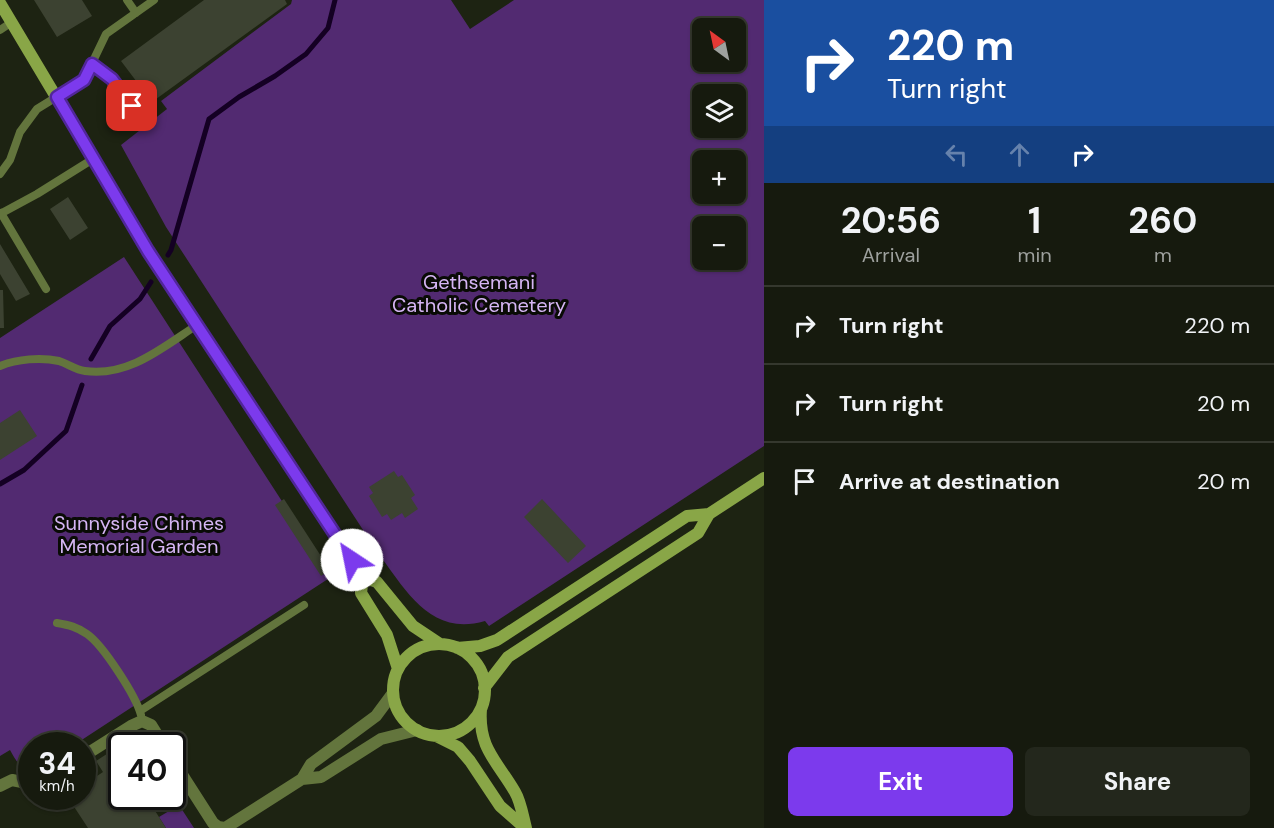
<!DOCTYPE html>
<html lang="en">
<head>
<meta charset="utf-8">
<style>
	body { margin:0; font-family:"DM Sans",sans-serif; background:#23271c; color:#f1f3f6; height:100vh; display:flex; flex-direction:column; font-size:22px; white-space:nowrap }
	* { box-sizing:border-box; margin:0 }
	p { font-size:20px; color:#9ea19e }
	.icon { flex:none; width:33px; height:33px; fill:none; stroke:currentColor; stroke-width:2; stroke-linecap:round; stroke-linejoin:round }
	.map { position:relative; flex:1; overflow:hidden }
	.drawer { display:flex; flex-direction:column; background:#161a0e; width:510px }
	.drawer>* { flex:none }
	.hud { background:#1a4fa0; color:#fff; overflow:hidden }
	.needle { width:39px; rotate:327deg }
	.tools { position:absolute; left:692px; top:18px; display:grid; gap:12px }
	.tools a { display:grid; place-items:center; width:54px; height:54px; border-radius:9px; background:#161a0e; box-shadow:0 2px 4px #0004,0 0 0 2px #35382e; font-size:30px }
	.speed { position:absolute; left:18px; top:732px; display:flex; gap:12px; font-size:30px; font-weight:700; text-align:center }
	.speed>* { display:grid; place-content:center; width:78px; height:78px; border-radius:50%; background:#161a0e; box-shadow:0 2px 4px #0004,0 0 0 2px #35382e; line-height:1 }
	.speed small { font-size:15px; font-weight:400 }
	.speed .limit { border:3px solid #111; border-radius:9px; background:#fff; color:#111 }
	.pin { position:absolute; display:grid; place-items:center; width:51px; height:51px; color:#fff; margin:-26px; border-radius:12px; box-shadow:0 3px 9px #0006 }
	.me { position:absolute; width:66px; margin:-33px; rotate:326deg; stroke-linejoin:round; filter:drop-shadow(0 0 4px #0008) }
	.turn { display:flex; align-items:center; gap:21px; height:126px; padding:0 24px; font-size:27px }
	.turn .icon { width:78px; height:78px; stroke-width:2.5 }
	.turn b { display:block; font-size:42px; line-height:51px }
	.lanes { display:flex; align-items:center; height:57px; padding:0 24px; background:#0003; justify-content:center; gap:30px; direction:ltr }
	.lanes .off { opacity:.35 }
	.eta { display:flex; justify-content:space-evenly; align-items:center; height:102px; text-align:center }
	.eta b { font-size:36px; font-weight:700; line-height:42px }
	.action { display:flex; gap:12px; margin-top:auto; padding:12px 24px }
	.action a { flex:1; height:69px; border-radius:9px; background:#7c3aed; color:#fff; font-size:24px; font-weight:700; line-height:69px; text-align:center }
	.action a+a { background:#23271c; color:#f1f3f6 }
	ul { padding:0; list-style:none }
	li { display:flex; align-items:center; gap:18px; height:78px; padding:0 24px; border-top:2px solid #35382e }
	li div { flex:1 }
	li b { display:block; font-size:22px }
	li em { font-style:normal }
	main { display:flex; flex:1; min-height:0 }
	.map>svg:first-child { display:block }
	.green { fill:#522a71; fill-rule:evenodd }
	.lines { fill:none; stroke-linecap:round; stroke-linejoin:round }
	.stream { stroke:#140023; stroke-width:5 }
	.building { fill:#3c4231 }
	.lane { stroke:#63753d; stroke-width:8 }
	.street { stroke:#63753d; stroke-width:12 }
	.secondary { stroke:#89a647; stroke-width:12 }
	.route-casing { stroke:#51269a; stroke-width:15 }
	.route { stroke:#7c3aed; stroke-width:10 }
	.labels { text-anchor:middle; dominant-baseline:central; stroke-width:6; stroke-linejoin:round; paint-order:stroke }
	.park-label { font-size:20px; fill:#d5b5f4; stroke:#090b05 }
</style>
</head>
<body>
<main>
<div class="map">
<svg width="764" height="828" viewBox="0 0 764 828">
	<rect width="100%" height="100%" fill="#1d2312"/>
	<path class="green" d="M292,0H451L470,29L514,0H764V446L489,626L485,621C430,637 406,590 378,553L166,227L121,145L167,109L161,101L291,4ZM702,28H735V62H702ZM702,94H735V128H702ZM702,160H735V194H702ZM702,226H735V260H702Z
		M124,257L331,577L74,745L32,746L31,769C20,769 15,759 10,750L0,756V338Z
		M179,805L194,828H166L159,817Z"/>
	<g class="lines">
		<path class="stream" d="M168,255L171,250L209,119L239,97L275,76L306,54L328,28L335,0
			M91,359L110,326L140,299L151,282
			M0,484L24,470L66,431L82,385"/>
	</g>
	<path class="building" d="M34,0H82L92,16L57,37Z
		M204,0H285L287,4L152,102L121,61Z
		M68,197L88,228L70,240L50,209Z
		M0,244L30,294L16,301L0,274Z
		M0,290H3L4,328H0Z
		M20,410L37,436L0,460V423Z
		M394,471L398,477L402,475L415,495L411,498L418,509L405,518L402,513L391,520L387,514L382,517L369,496L373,493L369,487Z
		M284,499L330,570L321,576L275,505Z
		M542,499L586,546L568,563L524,517Z
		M136,735L143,746H122V796H167L152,806L166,828H88L67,796H82V786L103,772L96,761Z"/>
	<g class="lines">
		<path class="lane" d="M127,0L136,13
			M0,30L12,22
			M92,64L112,79L143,120
			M0,174L10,160L20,132L37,109L84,80L106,34L154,0
			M1,213L46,289
			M0,214L37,194L93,159
			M0,366C17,359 41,357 59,361C68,364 76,370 85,371C128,377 162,348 197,325
			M57,623C69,625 77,627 87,634C103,645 136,696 141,715
			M140,711L304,605"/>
		<path class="street" d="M82,757L131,726L142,721L151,725L164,746
			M172,759L213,823L218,827L225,828L302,779L311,764L376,716L393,693
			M302,779L321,777L381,739L417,730
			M0,786L12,780L32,784"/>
		<path class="secondary" d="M0,3L148,251L363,577L377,582L413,626L440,644
			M363,577L361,593L387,635L398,669
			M393 690a46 46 0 1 1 92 0a46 46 0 1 1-92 0Z
			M457,648L480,646L497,640L687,516L709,514
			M484,688L508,657L698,533L709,514L764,478
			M481,709C478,748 497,761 515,792C521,802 523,817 526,828
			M436,736L458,747L470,761L500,806L525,828"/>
	</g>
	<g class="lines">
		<defs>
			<path id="route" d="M132,106L112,79L92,64L84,80L57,97L148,251L352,560"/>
		</defs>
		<use href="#route" class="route-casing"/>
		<use href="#route" class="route"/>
	</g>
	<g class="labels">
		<g class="park-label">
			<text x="479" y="282">Gethsemani<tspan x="479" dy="23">Catholic Cemetery</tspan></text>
			<text x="139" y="523">Sunnyside Chimes<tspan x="139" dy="23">Memorial Garden</tspan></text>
		</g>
	</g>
</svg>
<div class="tools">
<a><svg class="needle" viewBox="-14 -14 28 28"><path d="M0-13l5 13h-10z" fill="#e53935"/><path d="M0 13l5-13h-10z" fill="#9ea19e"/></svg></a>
<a><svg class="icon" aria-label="layers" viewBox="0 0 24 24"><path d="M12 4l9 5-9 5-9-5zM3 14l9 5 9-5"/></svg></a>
<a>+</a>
<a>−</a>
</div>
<div class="speed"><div>34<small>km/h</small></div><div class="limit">40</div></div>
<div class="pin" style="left:132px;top:106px;background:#d93025"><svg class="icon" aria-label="arrive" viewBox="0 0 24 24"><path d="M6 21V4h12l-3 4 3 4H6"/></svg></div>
<svg class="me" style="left:352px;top:560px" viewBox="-20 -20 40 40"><circle r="19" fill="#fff"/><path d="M0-13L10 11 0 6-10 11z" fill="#7c3aed"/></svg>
</div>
<section class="drawer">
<div class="hud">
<div class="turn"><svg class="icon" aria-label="right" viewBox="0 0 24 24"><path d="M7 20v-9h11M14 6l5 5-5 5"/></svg><div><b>220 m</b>Turn right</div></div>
<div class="lanes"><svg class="icon off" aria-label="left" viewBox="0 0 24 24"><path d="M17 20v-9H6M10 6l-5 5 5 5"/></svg><svg class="icon off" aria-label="ahead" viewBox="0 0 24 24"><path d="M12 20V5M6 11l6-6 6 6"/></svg><svg class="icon" aria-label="right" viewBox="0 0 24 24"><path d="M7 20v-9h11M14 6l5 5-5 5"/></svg></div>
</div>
<div class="eta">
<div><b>20:56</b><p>Arrival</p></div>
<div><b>1</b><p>min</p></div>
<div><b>260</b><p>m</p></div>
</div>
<ul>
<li><svg class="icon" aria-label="right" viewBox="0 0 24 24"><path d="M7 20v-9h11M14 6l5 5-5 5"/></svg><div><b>Turn right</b></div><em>220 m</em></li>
<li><svg class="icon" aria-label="right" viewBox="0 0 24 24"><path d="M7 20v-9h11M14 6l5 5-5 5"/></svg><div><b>Turn right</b></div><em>20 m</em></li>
<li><svg class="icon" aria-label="arrive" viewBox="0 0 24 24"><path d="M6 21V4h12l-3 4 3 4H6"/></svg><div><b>Arrive at destination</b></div><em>20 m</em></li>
</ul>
<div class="action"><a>Exit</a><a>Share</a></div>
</section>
</main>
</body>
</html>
